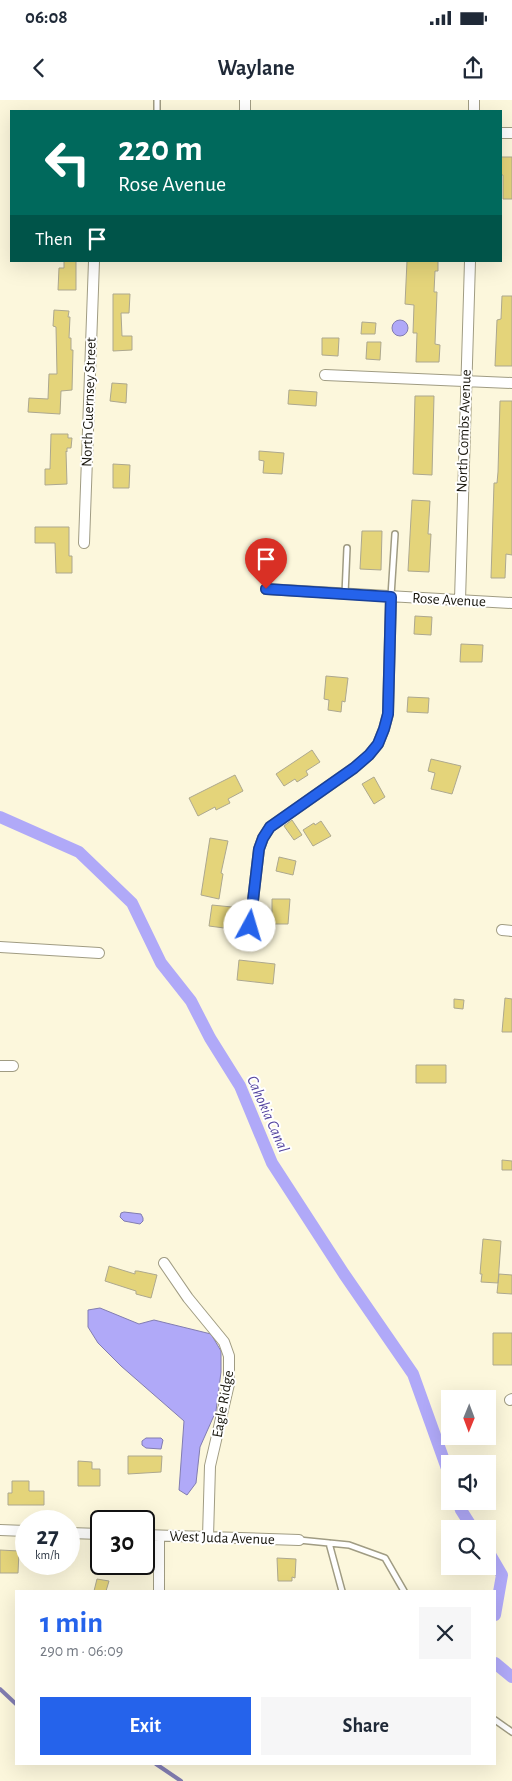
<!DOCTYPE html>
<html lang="en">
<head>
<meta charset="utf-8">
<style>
	body { margin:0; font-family:"Alegreya Sans",sans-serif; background:#f6f6f7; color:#1f2937; height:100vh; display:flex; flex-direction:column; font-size:19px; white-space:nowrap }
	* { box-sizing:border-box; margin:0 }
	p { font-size:16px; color:#747a83 }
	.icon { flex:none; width:28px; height:28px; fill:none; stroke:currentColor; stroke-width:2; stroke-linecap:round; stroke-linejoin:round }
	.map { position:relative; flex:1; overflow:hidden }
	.details { position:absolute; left:15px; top:1490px; width:481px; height:175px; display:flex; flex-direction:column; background:#fff; border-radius:0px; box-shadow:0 5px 20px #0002 }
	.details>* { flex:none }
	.guide { position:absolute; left:10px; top:10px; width:492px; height:152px; border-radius:0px; box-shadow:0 5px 20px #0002; background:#00695c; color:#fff; overflow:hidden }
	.needle { width:32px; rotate:181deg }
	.tools { position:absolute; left:441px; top:1290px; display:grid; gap:10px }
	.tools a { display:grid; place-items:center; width:55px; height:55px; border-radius:0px; background:#fff; box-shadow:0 5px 20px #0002; font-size:25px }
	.speed { position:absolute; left:15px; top:1410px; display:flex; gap:10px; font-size:25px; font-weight:700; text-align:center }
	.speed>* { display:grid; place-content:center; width:65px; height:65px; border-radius:50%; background:#fff; box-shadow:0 5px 20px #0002; line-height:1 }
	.speed small { font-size:12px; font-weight:400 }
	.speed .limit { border:2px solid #111; border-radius:8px; background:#fff; color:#111 }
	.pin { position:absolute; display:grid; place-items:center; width:42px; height:42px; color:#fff; margin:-51px -21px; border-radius:50% 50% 50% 0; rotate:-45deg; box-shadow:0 0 5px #0007 }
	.pin .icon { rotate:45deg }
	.me { position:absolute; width:55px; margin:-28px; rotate:6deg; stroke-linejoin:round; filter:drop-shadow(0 0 4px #0008) }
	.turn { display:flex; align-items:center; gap:18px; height:105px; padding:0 25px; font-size:22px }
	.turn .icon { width:65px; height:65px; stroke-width:2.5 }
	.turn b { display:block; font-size:35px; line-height:42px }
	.then { display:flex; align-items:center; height:48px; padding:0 25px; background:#0003; gap:10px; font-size:19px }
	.round { display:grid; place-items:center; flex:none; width:52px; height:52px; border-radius:0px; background:#f6f6f7 }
	.overview { display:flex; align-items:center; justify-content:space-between; height:85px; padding:0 25px }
	h1 { font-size:30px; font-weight:700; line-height:38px; color:#2563eb }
	.action { display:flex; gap:10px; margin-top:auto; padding:10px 25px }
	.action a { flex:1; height:58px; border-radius:0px; background:#2563eb; color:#fff; font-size:20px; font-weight:700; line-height:58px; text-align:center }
	.action a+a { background:#f6f6f7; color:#1f2937 }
	.status { display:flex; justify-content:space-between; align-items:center; height:35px; padding:0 25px; background:#fff; direction:ltr }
	.status svg { height:14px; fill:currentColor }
	header { display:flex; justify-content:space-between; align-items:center; height:65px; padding:0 25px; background:#fff; font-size:22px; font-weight:700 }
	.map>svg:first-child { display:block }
	.water { fill:#b0a9f8; stroke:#827db1 }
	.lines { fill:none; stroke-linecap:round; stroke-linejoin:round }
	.stream { stroke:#827db1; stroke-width:4 }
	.canal { stroke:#b0a9f8; stroke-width:12 }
	.building { fill:#e4d47a; stroke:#ada88f }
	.service-casing { stroke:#a09c83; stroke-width:8 }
	.minor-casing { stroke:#a09c83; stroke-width:12 }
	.service { stroke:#fff; stroke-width:5 }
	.minor { stroke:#fff; stroke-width:10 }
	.route-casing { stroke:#184099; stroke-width:12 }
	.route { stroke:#2563eb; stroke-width:9 }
	.labels { text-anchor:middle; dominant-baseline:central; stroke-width:4; stroke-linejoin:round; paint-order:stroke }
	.street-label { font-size:15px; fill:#17150c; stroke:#fff }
	.water-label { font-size:16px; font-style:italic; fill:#54449f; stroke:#fff }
</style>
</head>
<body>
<div class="status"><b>06:08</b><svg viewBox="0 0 49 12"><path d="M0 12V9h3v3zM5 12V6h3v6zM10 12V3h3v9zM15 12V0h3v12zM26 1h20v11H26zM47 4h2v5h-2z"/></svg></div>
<header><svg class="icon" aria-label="back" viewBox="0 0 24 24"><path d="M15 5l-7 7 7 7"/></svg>Waylane<svg class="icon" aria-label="share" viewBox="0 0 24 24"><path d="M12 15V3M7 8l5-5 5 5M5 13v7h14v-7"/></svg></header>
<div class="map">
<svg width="512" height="1681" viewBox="0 0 512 1681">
	<rect width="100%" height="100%" fill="#fcf7dc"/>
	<path class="water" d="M392 228a8 8 0 1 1 16 0a8 8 0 1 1-16 0Z
		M124,1112L141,1114L143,1118V1121L140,1124L124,1121L120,1117L121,1113Z
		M100,1208L139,1224L154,1220L211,1234L221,1251V1272L216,1311L200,1347L196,1383L187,1395L179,1390L184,1321L121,1266L98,1243L88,1227V1210Z
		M146,1338H161L163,1340L161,1349L146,1348L142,1345V1341Z"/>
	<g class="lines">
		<path class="stream" d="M0,1589L16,1604
			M156,1664L181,1681"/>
		<path class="canal" d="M0,717L79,752L132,803L161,863L191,901L210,938L240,986L272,1063L344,1174L413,1274L450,1377
			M458,1401L461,1410L473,1429
			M488,1451L502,1475L495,1515
			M495,1563L512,1577"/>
	</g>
	<path class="building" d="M501,57H512V99H503V75H501Z
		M64,161H76V190H58L59,168H64Z
		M407,161H438V171H435L434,192H437L435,244L440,245L439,262H416L417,233H413L414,205L405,204Z
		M113,194H130L129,213H121L122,236H132V250L113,251Z
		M502,196H512V266H495L497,220L501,219Z
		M54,210L69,211L68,217H70L69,238H71V250H73L72,290L61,291L60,314L28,312L29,298L48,299L49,274H57L56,227L53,226Z
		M362,222L376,223L375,234H361Z
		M322,238H339L338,256L322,255Z
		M367,242H381L380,260L366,259Z
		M112,283L127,284L126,303L110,301Z
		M289,290L317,292L316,306L288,304Z
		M415,296H434L432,375L413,374Z
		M500,301H512V455L506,454L505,478H491L494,383H497L498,372Z
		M51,334H68V338H72L71,348H67V352L66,351L67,384L45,385V369H50Z
		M259,351L284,353L282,374L263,373L264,361L259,360Z
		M113,364L130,365L129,388H113Z
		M412,400L430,401L428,434H431L429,472L408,471Z
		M35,427H69V456H72V473H56L55,443H35Z
		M362,431H382L381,470L360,469Z
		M415,516L432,517L431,535L414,534Z
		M461,544L483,545L482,562H460Z
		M326,576L348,578L345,602L342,601L341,612L328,610L329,600L324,599Z
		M408,597L429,598L428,613L407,612Z
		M312,650L320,662L306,671L308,675L297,682L295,679L284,686L276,674Z
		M431,659L461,666L452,694L431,689L435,673L428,671Z
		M235,675L243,691L228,699L230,703L216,710L215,707L198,716L189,698Z
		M374,677L385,697L374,704L362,684Z
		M292,720L302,735L294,740L284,726Z
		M321,721L331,736L313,746L303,730L314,723L315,725Z
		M210,738L228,741L221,773L223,774L219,799L201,795Z
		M279,757L296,761L293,775L276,771Z
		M272,799H290L288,824H272Z
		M212,805L232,807L231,819H226L224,828L209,826Z
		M239,860L275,864L273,884L237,880Z
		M505,898L512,899V932H502Z
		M454,899L464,900L463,909L454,908Z
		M416,965H446V983H416Z
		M502,1060L512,1061V1070H502Z
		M483,1139L501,1141L498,1183L481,1182L482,1174H480Z
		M109,1166L135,1174V1171H138L157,1175L151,1198L136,1194V1191L105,1181Z
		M499,1174L512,1175V1194L497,1193Z
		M493,1233H512V1265H493Z
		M128,1356H162L161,1372L128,1374Z
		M78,1361L92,1362V1369H100V1386H78Z
		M12,1381H29V1391H44V1405H8V1393H12Z
		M0,1450L19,1451L18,1473H0Z
		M277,1458L296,1459L295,1478L292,1477V1481H278Z
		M97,1479L109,1481L106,1491H94Z"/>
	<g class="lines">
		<defs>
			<path id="service" d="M157,0V11
				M345,494L347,448
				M391,496L395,434
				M299,1440L349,1445L385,1458L404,1491
				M329,1443L342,1491
				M495,1620L512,1632"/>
			<path id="minor" d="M245,11V0
				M474,11V0
				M501,33H512
				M325,275L512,283
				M84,443L94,161
				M266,489L512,503
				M460,500L470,161
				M250,826L259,749L263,738L270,727L354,668L369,655L378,644L384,629L388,614L391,497
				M502,830L512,831
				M0,847L99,853
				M0,966H13
				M164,1163L188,1198L224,1242L229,1256V1284L210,1366L208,1437
				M510,1300L512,1299
				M0,1430L26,1431
				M69,1433L101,1434
				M144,1435L299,1440
				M159,1491V1436"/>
		</defs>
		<use href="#service" class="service-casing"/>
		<use href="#minor" class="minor-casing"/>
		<use href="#service" class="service"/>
		<use href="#minor" class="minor"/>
	</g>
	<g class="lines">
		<defs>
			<path id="route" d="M250,826L259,749L263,738L270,727L354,668L369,655L378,644L384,629L388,614L391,497L266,489"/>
		</defs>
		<use href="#route" class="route-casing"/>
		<use href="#route" class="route"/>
	</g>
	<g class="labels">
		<g class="street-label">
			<text transform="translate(89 302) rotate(-88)">North Guernsey Street</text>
			<text transform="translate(464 331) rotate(-88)">North Combs Avenue</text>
			<text transform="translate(449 500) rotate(3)">Rose Avenue</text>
			<text transform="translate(223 1304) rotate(-80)">Eagle Ridge</text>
			<text transform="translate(222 1438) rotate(2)">West Juda Avenue</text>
		</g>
		<g class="water-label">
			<text transform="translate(268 1014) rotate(66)">Cahokia Canal</text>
		</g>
	</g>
</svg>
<div class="tools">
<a><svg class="needle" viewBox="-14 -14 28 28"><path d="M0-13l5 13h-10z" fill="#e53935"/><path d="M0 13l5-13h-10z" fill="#747a83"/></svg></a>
<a><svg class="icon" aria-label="sound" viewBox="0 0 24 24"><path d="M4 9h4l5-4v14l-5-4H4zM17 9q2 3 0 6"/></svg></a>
<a><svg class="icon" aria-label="search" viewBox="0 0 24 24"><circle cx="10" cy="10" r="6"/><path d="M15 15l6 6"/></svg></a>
</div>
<div class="speed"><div>27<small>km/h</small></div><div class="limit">30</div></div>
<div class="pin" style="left:266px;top:489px;background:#d93025"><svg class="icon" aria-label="arrive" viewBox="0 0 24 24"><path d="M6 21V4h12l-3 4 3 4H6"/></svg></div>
<svg class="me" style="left:250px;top:826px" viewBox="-20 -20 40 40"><circle r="19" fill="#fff"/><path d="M0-13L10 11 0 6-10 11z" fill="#2563eb"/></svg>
<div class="guide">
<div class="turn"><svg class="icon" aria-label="left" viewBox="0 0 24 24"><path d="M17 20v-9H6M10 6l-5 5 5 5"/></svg><div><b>220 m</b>Rose Avenue</div></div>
<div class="then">Then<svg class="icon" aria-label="arrive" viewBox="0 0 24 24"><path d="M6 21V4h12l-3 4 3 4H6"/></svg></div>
</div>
<section class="details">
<div class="overview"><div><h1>1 min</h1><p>290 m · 06:09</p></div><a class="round"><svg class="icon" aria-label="close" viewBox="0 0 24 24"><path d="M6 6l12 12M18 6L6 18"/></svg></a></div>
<div class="action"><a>Exit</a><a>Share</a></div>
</section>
</div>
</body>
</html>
